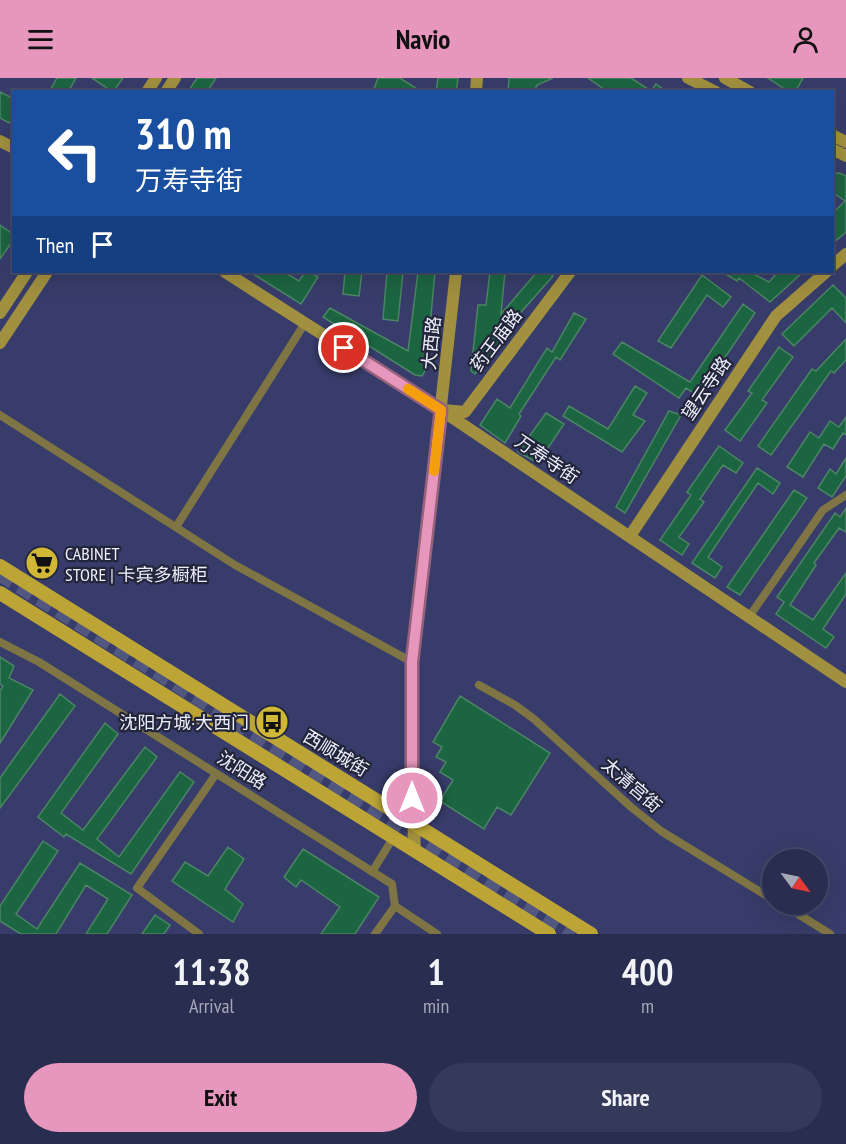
<!DOCTYPE html>
<html lang="en">
<head>
<meta charset="utf-8">
<style>
	body { margin:0; font-family:"PT Sans Narrow","Noto Sans SC",sans-serif; background:#35395a; color:#f1f3f6; height:100vh; display:flex; flex-direction:column; font-size:22px; white-space:nowrap }
	* { box-sizing:border-box; margin:0 }
	p { font-size:20px; color:#a5a8b7 }
	.icon { flex:none; width:33px; height:33px; fill:none; stroke:currentColor; stroke-width:2; stroke-linecap:round; stroke-linejoin:round }
	.map { position:relative; height:856px; overflow:hidden }
	.drawer { display:flex; flex-direction:column; background:#292d50; flex:1 }
	.drawer>* { flex:none }
	.top-card { position:absolute; left:12px; top:12px; width:822px; height:183px; border-radius:0px; box-shadow:0 6px 24px #0002,0 0 0 2px #454967; background:#1a4fa0; color:#fff; overflow:hidden }
	.needle { width:39px; rotate:123deg }
	.tools { position:absolute; left:762px; top:771px; display:grid; gap:12px }
	.tools a { display:grid; place-items:center; width:66px; height:66px; border-radius:50%; background:#292d50; box-shadow:0 6px 24px #0002,0 0 0 2px #454967; font-size:30px }
	.pin { position:absolute; display:grid; place-items:center; width:51px; height:51px; color:#fff; margin:-26px; border:3px solid #fff; border-radius:50%; box-shadow:0 2px 6px #0007 }
	.me { position:absolute; width:66px; margin:-33px; rotate:0deg; stroke-linejoin:round; filter:drop-shadow(0 0 4px #0008) }
	.turn { display:flex; align-items:center; gap:21px; height:126px; padding:0 24px; font-size:27px }
	.turn .icon { width:78px; height:78px; stroke-width:2.5 }
	.turn b { display:block; font-size:42px; line-height:51px }
	.then { display:flex; align-items:center; height:57px; padding:0 24px; background:#0003; gap:12px; font-size:22px }
	.eta { display:flex; justify-content:space-evenly; align-items:center; height:102px; text-align:center }
	.eta b { font-size:36px; font-weight:700; line-height:42px }
	.primary-button { display:flex; gap:12px; margin-top:auto; padding:12px 24px }
	.primary-button a { flex:1; height:69px; border-radius:36px; background:#e797bd; color:#111; font-size:24px; font-weight:700; line-height:69px; text-align:center }
	.primary-button a+a { background:#35395a; color:#f1f3f6 }
	header { display:flex; justify-content:space-between; align-items:center; height:78px; padding:0 24px; background:#e797bd; color:#111; font-size:27px; font-weight:700 }
	.map>svg:first-child { display:block }
	.building { fill:#1c6541; stroke:#4c8565; stroke-width:1.5 }
	.lines { fill:none; stroke-linecap:round; stroke-linejoin:round }
	.highway-tunnel { stroke:#525780; stroke-width:15; stroke-dasharray:15 8; stroke-linecap:butt }
	.street { stroke:#7f7544; stroke-width:8 }
	.secondary { stroke:#a1903f; stroke-width:12 }
	.primary { stroke:#bca535; stroke-width:14 }
	.route-casing { stroke:#96627b; stroke-width:15 }
	.route { stroke:#e797bd; stroke-width:10 }
	.slow { stroke:#f59e0b; stroke-width:10 }
	.labels { text-anchor:middle; dominant-baseline:central; stroke-width:4.5; stroke-linejoin:round; paint-order:stroke }
	.street-label { font-size:18px; fill:#edf0fb; stroke:#23253b }
	.poi-label { font-size:18px; fill:#edf0fb; stroke:#23253b; text-anchor:start }
</style>
</head>
<body>
<header><svg class="icon" aria-label="menu" viewBox="0 0 24 24"><path d="M4 6h16M4 12h16M4 18h16"/></svg>Navio<svg class="icon" aria-label="person" viewBox="0 0 24 24"><circle cx="12" cy="8" r="4"/><path d="M4 21q1-7 8-7t8 7"/></svg></header>
<div class="map">
<svg width="846" height="856" viewBox="0 0 846 856">
	<rect width="100%" height="100%" fill="#373c6a"/>
	<path class="building" d="M57,0H76L68,14H49Z
		M92,0H123L113,14Z
		M197,0H216L207,14H188Z
		M378,0H400L422,14H379L374,11Z
		M438,0H458L456,14H436Z
		M509,0H553L537,7L534,14H508Z
		M588,0H631L651,13L656,6L667,14H608Z
		M768,0H803L795,14H789Z
		M0,14L14,21V36L9,45L0,40Z
		M839,95L846,98V154L832,166V136L845,123L832,114V96Z
		M0,147L14,157V161L0,181Z
		M250,194H284L299,203L305,194H315L313,196L318,199L301,226Z
		M345,194H362L359,218L343,216Z
		M387,194H403L398,243L383,241Z
		M418,194H435L426,291L422,298L415,297L323,239L330,230L408,273Z
		M490,194H505L501,236L537,194H548L553,198L514,242L517,245L475,296L471,293L478,227H486Z
		M722,194H750L769,204L778,194H803L770,224L739,200L737,203Z
		M702,197L731,219L723,229L707,217L671,270L658,263Z
		M833,207L846,220V245L832,230L794,268L782,256Z
		M743,226L755,235L699,318L686,310L679,320L613,276L622,264L690,304Z
		M574,235L586,241L560,282L556,279L519,336L521,338L505,365L480,347L497,321L510,330L547,270L552,274Z
		M846,261V282L834,295L831,293L771,377L758,368L812,291L816,293Z
		M779,269L793,279L762,322L767,325L740,363L725,352L752,315L748,313Z
		M635,308L647,315L633,337L645,343L622,374L563,338L569,328L608,351Z
		M669,333L681,337L625,435L616,429Z
		M546,335L564,346L538,385L518,374Z
		M846,339V357L843,355L833,371L824,366L803,399L787,389L810,354L819,360L830,343L839,349Z
		M719,368L743,385L736,395L723,387L700,421L704,424L679,459L689,466L682,477L660,462L691,417L687,414Z
		M846,380V398L832,419L818,410L830,391L836,396Z
		M757,390L780,405L773,416L758,405L708,479L722,489L715,500L692,485Z
		M794,412L807,420L740,517L727,509Z
		M846,430V454L839,450L814,485L816,487L790,527L813,542L846,495V516L823,551L834,559L826,570L776,536L784,524L777,519L835,435L840,439Z
		M0,579L14,588L9,600L33,612L0,665V613L3,608L0,606Z
		M60,616L75,628L0,730V700Z
		M460,618L550,675L511,737L497,729L484,751L440,723L453,702L440,694L446,684L436,679L442,669L433,664Z
		M105,645L118,656L61,735L83,752L145,669L157,679L97,761L119,779L180,694L194,704L131,796L66,756L64,759L38,739Z
		M43,763L58,773L16,836L37,851L80,785L132,817L107,856H86L108,821L86,807L56,856H21L0,843V828Z
		M228,769L244,781L225,811L243,826L233,844L172,803L185,784L208,798Z
		M303,771L379,819L355,856H321L340,829L301,802L296,809L284,799Z
		M155,837L170,847L164,856H142Z"/>
	<g class="lines">
		<path class="highway-tunnel" d="M0,496L574,856"/>
		<path class="street" d="M0,337L235,487L412,584
			M176,449L305,245
			M749,539L823,432L846,417
			M0,564L39,584L392,806L395,828L375,856
			M479,607L515,627L534,641L631,729L661,753L772,821
			M372,794L393,760
			M782,826L830,856
			M395,828L437,856
			M199,856L137,810L216,696"/>
		<path class="secondary" d="M688,0L716,14
			M725,0L750,14
			M147,14L156,0
			M166,14L175,0
			M476,14L477,0
			M832,57L846,64
			M0,63L14,70
			M832,71L846,78
			M832,188L846,176
			M225,194L441,332L846,604
			M0,235L27,194
			M0,265L47,194
			M443,332L465,334L570,194
			M630,458L776,238L826,194
			M415,771L413,743L412,584L456,194"/>
		<path class="primary" d="M0,488L591,856
			M0,515L549,856"/>
	</g>
	<g class="lines">
		<defs>
			<path id="route" d="M344,270L441,332L412,584V720"/>
		</defs>
		<use href="#route" class="route-casing"/>
		<use href="#route" class="route"/>
		<path class="slow" d="M408,311L441,332L434,393"/>
	</g>
	<defs>
		<symbol id="supermarket-disc" viewBox="-11 -11 22 22"><circle r="9.5" fill="#d0b736" stroke="#23253b"/><path d="M-6-5.5h2.5l.6 2H6L4.5 2H-2.5L-4.4-4H-6ZM-1.5 3.2a1.3 1.3 0 1 0 .1 0ZM3 3.2a1.3 1.3 0 1 0 .1 0Z" fill="#111"/></symbol>
		<symbol id="bus-disc" viewBox="-11 -11 22 22"><circle r="9.5" fill="#d0b736" stroke="#23253b"/><path d="M-5-6H5V4H4V6H2V4H-2V6H-4V4H-5ZM-3.5-4V0h7V-4ZM-3.5 1.2v1.5H-2V1.2ZM2 1.2v1.5H3.5V1.2Z" fill="#111"/></symbol>
	</defs>
	<g fill-rule="evenodd">
		<use href="#supermarket-disc" x="23" y="466" width="38" height="38"/>
		<use href="#bus-disc" x="253" y="625" width="38" height="38"/>
	</g>
	<g class="labels">
		<g class="street-label">
			<text transform="translate(496 262) rotate(-53)">药王庙路</text>
			<text transform="translate(431 265) rotate(-84)">大西路</text>
			<text transform="translate(706 310) rotate(-56)">望云寺路</text>
			<text transform="translate(547 381) rotate(34)">万寿寺街</text>
			<text transform="translate(336 675) rotate(31)">西顺城街</text>
			<text transform="translate(242 692) rotate(32)">沈阳路</text>
			<text transform="translate(632 707) rotate(41)">太清宫街</text>
		</g>
		<g class="poi-label">
			<text x="65" y="475">CABINET<tspan x="65" dy="21">STORE | 卡宾多橱柜</tspan></text>
			<text x="249" y="644" text-anchor="end">沈阳方城·大西门</text>
		</g>
	</g>
</svg>
<div class="tools">
<a><svg class="needle" viewBox="-14 -14 28 28"><path d="M0-13l5 13h-10z" fill="#e53935"/><path d="M0 13l5-13h-10z" fill="#a5a8b7"/></svg></a>
</div>
<div class="pin" style="left:344px;top:270px;background:#d93025"><svg class="icon" aria-label="arrive" viewBox="0 0 24 24"><path d="M6 21V4h12l-3 4 3 4H6"/></svg></div>
<svg class="me" style="left:412px;top:720px" viewBox="-20 -20 40 40"><circle r="17" fill="#e797bd" stroke="#fff" stroke-width="3"/><path d="M0-11L8 9 0 5-8 9z" fill="#fff"/></svg>
<div class="top-card">
<div class="turn"><svg class="icon" aria-label="left" viewBox="0 0 24 24"><path d="M17 20v-9H6M10 6l-5 5 5 5"/></svg><div><b>310 m</b>万寿寺街</div></div>
<div class="then">Then<svg class="icon" aria-label="arrive" viewBox="0 0 24 24"><path d="M6 21V4h12l-3 4 3 4H6"/></svg></div>
</div>
</div>
<section class="drawer">
<div class="eta">
<div><b>11:38</b><p>Arrival</p></div>
<div><b>1</b><p>min</p></div>
<div><b>400</b><p>m</p></div>
</div>
<div class="primary-button"><a>Exit</a><a>Share</a></div>
</section>
</body>
</html>
